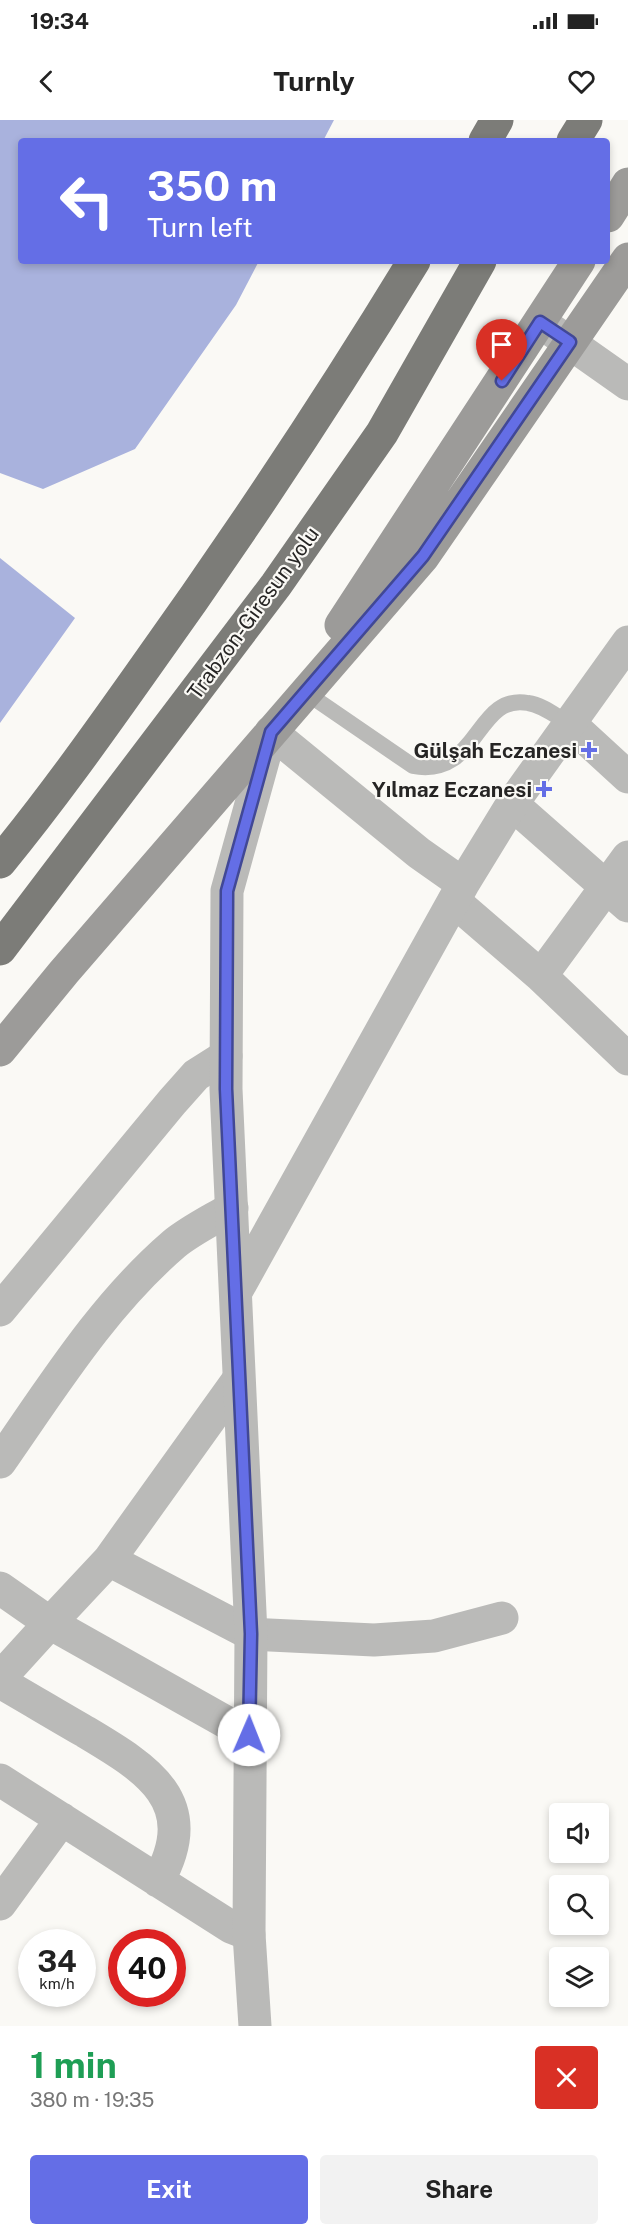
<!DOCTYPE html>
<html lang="en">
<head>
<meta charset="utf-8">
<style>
	body { margin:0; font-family:"Public Sans",sans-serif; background:#f2f2f2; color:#222; height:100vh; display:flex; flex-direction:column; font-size:22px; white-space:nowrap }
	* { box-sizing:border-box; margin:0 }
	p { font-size:20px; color:#767676 }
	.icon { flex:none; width:33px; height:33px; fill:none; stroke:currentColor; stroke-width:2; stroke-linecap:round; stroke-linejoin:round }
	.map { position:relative; height:1906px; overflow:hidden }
	.sheet { display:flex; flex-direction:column; background:#fff; flex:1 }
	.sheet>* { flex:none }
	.top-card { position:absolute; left:18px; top:18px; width:592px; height:126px; border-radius:6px; box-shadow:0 3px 9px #0003; background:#646ee6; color:#fff; overflow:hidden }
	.fabs { position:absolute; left:549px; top:1683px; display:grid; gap:12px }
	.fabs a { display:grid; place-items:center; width:60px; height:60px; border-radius:6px; background:#fff; box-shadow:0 3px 9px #0003; font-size:30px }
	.speed { position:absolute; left:18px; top:1809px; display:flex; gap:12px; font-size:30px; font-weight:700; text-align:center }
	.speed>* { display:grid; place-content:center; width:78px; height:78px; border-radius:50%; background:#fff; box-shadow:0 3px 9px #0003; line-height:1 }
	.speed small { font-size:15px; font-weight:400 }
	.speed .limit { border:9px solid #d22; background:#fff; color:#111 }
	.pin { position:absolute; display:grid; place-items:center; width:51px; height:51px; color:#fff; margin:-62px -26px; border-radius:50% 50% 50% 0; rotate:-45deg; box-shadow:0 0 6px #0007 }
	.pin .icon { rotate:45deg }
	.me { position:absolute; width:66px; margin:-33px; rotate:1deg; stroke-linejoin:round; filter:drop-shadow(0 0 4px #0008) }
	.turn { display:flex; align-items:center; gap:21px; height:126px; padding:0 30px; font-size:27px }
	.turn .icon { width:78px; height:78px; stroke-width:2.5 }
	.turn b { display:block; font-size:42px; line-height:51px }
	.round { display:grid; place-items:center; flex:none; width:63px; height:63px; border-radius:6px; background:#f2f2f2 }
	.summary { display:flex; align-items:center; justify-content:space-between; height:102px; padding:0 30px }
	h1 { font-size:36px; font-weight:700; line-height:45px; color:#1e9e55 }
	.primary-button { display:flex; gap:12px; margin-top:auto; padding:12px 30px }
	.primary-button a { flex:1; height:69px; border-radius:6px; background:#646ee6; color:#fff; font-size:24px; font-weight:700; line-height:69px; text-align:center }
	.primary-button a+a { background:#f2f2f2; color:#222 }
	.status { display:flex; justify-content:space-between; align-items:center; height:42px; padding:0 30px; background:#fff; direction:ltr }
	.status svg { height:16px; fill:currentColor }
	header { display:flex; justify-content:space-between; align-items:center; height:78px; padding:0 30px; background:#fff; font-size:27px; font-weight:700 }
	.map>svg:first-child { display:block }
	.water { fill:#a9b2dd }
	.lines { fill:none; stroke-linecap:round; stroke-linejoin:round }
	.service { stroke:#babab8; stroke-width:16 }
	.minor { stroke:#babab8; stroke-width:33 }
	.tertiary { stroke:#babab8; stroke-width:33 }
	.secondary { stroke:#9c9b99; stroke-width:33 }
	.trunk { stroke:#7c7c78; stroke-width:33 }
	.route-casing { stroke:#414896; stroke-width:15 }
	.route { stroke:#646ee6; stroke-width:10 }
	.poi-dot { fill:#646ee6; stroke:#faf9f5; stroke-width:2 }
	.labels { text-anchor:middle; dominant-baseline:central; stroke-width:4.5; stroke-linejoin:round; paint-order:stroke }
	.street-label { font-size:21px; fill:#262524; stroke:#faf9f5 }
	.poi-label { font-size:21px; font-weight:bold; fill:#262524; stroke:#faf9f5; text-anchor:end }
</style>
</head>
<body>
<div class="status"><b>19:34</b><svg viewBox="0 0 49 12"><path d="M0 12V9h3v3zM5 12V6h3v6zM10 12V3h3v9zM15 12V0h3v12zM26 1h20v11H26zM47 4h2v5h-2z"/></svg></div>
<header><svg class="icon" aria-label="back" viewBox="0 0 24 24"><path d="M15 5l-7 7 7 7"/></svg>Turnly<svg class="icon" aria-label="heart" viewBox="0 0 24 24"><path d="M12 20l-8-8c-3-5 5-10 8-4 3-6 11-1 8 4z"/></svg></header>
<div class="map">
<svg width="628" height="1906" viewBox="0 0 628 1906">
	<rect width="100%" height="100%" fill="#faf9f5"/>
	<path class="water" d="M0,0H334L323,21H21V141H259L236,185L135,329L43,369L0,353Z
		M0,438L75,498L0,603Z"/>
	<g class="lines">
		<path class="service" d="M305,572L413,646C480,658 475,573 528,583C543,585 557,597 570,604"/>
		<path class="minor" d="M540,202L628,264
			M570,604L628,657
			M512,684L628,786
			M454,781L541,856L628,939
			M541,856L628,737
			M0,1190L172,982L196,955L226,936
			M0,1342C53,1266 103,1185 174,1124C191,1110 214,1099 232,1088
			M109,1440L251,1514L374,1520L434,1516L502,1498
			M0,1468L50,1503L109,1440L238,1260
			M0,1558L50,1503L249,1615
			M0,1562C28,1578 56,1595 84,1611C146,1648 203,1681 158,1761
			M0,1660L231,1807L249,1814
			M0,1784L62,1699"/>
		<path class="tertiary" d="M237,1170L463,764L512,684L628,522
			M255,1906L249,1814L251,1514L226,969L227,771L271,612L419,733L463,764"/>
		<path class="secondary" d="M608,96L628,64
			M341,505L579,141
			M0,930L64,852L423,437L628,139"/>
		<path class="trunk" d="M485,21L497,0
			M573,21L586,0
			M0,742C50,681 95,618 141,553C237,419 328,282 414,141
			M0,829L276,465L382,313L480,141"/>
	</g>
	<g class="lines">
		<defs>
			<path id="route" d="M249,1615L251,1514L226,969L227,771L271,612L423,436L570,222L540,202L502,261"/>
		</defs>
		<use href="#route" class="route-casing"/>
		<use href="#route" class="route"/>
	</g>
	<g class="poi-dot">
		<path d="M586 621h6v6h6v6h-6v6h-6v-6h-6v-6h6z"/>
		<path d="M541 660h6v6h6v6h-6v6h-6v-6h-6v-6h6z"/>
	</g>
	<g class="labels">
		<g class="street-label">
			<text transform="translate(253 493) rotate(-54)">Trabzon-Giresun yolu</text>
		</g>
		<g class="poi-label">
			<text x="577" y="630">Gülşah Eczanesi</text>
			<text x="532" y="669">Yılmaz Eczanesi</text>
		</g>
	</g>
</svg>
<div class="fabs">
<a><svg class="icon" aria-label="sound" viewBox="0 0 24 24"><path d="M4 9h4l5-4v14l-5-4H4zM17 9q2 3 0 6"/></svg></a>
<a><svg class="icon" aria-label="search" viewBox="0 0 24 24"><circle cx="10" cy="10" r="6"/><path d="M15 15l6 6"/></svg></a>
<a><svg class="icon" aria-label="layers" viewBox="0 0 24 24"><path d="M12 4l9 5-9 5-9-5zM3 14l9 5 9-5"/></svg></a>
</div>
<div class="speed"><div>34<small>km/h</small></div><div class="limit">40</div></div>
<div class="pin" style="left:502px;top:261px;background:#d93025"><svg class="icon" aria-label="arrive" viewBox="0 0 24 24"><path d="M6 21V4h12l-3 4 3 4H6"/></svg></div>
<svg class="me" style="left:249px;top:1615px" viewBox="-20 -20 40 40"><circle r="19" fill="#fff"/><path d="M0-13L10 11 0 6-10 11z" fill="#646ee6"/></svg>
<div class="top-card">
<div class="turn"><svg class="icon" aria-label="left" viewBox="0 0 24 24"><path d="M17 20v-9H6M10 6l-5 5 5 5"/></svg><div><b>350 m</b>Turn left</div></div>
</div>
</div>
<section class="sheet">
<div class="summary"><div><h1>1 min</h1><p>380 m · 19:35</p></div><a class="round" style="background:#d93025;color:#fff"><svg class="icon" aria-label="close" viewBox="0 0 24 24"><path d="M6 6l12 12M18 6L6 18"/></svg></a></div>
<div class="primary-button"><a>Exit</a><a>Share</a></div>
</section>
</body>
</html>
